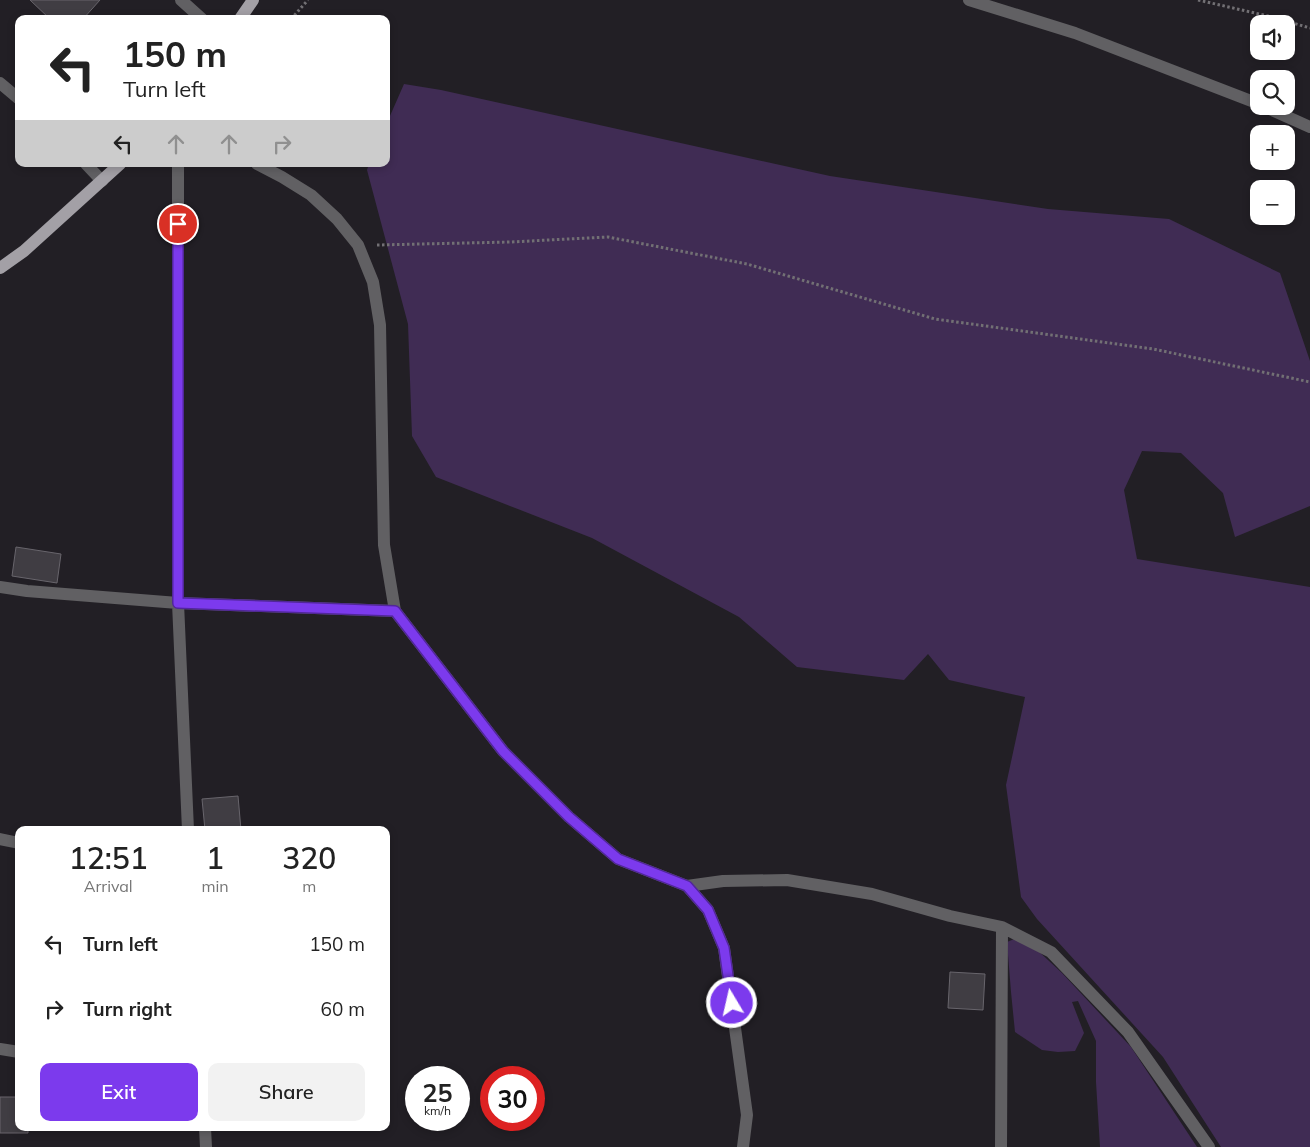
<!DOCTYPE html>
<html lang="en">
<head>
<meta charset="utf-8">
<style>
	body { margin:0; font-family:Mulish,sans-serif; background:#f2f2f2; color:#222; height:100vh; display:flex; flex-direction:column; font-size:19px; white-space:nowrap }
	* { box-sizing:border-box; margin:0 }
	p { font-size:16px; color:#767676 }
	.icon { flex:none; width:28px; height:28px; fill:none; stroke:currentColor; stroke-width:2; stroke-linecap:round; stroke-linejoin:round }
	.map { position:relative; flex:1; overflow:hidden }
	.panel { position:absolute; left:15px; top:826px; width:375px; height:305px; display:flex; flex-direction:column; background:#fff; border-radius:10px; box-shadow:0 2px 8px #0003 }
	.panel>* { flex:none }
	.hud { position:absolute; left:15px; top:15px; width:375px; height:152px; border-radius:10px; box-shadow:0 2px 8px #0003; background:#fff; color:#222; overflow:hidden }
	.buttons { position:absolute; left:1250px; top:15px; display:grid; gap:10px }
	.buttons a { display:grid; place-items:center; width:45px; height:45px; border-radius:10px; background:#fff; box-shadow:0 2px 8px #0003; font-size:25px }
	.speed { position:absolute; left:405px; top:1066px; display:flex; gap:10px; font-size:25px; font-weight:700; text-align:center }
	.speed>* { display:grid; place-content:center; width:65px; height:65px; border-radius:50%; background:#fff; box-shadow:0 2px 8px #0003; line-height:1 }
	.speed small { font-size:12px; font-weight:400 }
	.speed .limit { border:8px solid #d22; background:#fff; color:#111 }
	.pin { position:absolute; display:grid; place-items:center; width:42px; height:42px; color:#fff; margin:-21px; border:2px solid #fff; border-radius:50%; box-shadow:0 1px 5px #0007 }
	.me { position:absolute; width:55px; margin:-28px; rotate:351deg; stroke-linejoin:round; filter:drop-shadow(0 0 4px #0008) }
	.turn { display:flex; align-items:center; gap:18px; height:105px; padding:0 25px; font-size:22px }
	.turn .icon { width:65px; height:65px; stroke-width:2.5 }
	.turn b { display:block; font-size:35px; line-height:42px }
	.lanes { display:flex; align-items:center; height:48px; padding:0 25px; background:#0003; justify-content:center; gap:25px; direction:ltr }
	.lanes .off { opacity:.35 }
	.eta { display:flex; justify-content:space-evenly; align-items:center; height:85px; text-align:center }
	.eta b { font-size:30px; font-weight:600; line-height:35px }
	.action { display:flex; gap:10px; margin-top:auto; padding:10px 25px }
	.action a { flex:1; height:58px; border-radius:10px; background:#7c3aed; color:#fff; font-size:20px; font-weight:600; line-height:58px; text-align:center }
	.action a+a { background:#f2f2f2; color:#222 }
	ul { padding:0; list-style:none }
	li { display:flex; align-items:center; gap:15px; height:65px; padding:0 25px }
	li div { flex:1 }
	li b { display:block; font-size:19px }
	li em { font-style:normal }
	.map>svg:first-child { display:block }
	.green { fill:#402c54 }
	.building { fill:#403d43; stroke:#68656c }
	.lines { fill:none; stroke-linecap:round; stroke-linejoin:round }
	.path { stroke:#727074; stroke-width:3; stroke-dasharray:2.5 2.5; stroke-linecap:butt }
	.minor { stroke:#616063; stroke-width:12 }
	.major { stroke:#a3a0a6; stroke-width:12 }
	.route-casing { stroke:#51269a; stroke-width:12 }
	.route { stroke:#7c3aed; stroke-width:9 }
</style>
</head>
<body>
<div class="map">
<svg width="1310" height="1147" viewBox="0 0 1310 1147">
	<rect width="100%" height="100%" fill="#221f25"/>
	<path class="green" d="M404,84L441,90L830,176L1048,209L1169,219L1280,273L1310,361V506L1235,537L1223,493L1181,453L1142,451L1124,490L1137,559L1310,587V1147H1221L1163,1057L1037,919L1021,897L1006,785L1025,697L949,680L928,654L904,680L797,667L739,617L592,538L436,477L412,436L408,324L367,170L369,164H386V125Z
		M1022,936L1062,973L1131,1047L1197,1147H1100L1096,1082V1041L1078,1001L1072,1002L1084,1033L1075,1051L1058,1052L1042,1050L1015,1032L1011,992L1007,942Z"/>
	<path class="building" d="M30,0H100L83,19H50Z
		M16,547L61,554L57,583L12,576Z
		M238,796L241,830H205L202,799Z
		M950,972L985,974L983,1010L948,1008Z
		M0,1097H19V1128H28V1133H0Z"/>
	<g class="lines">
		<path class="path" d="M1198,0L1268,16L1310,28
			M291,19L308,0
			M377,245L510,242L608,237L747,264L935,319L1153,349L1310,382"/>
		<path class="minor" d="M181,0L202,19
			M969,0L1075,33L1259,104
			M0,83L19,99
			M1263,106L1310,127
			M86,164L102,181
			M178,164V603L188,830
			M257,164L282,177L311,195L337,219L358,245L373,282L380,325L384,545L395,611
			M0,587L27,591L178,603L395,611L503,751L569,817L618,859L687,886L723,881L787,880L872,894L950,916L1002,927L1051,952L1128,1032L1209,1147
			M0,839L19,843
			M687,886L708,910L724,948L747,1115L743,1147
			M0,1049L19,1052
			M205,1128L206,1147
			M1001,1147L1002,927"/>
		<path class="major" d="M240,19L253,0
			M0,268L24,251L120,164"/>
	</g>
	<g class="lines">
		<defs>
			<path id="route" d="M178,224V603L395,611L503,751L569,817L618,859L687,886L708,910L724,948L732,1003"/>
		</defs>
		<use href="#route" class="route-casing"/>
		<use href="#route" class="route"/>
	</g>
</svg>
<div class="buttons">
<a><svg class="icon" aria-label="sound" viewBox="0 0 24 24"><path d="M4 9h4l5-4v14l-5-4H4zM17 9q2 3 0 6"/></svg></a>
<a><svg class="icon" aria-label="search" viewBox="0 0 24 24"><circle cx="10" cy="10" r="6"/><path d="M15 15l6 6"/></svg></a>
<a>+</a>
<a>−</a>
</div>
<div class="speed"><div>25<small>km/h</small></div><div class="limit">30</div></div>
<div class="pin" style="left:178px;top:224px;background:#d93025"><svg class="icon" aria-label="arrive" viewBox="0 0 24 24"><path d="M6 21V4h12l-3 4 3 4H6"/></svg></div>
<svg class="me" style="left:732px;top:1003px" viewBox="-20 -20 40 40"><circle r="17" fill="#7c3aed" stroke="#fff" stroke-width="3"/><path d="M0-11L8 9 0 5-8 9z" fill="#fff"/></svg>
<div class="hud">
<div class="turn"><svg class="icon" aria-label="left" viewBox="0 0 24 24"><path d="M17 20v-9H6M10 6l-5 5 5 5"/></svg><div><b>150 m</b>Turn left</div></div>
<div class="lanes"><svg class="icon" aria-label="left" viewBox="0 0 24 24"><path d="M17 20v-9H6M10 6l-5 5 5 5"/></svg><svg class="icon off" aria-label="ahead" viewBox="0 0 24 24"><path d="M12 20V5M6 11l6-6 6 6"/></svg><svg class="icon off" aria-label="ahead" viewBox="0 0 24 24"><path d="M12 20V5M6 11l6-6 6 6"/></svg><svg class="icon off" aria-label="right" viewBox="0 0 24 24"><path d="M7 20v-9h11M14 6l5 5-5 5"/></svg></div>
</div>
<section class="panel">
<div class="eta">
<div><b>12:51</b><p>Arrival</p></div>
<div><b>1</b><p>min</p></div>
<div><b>320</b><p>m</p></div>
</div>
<ul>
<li><svg class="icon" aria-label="left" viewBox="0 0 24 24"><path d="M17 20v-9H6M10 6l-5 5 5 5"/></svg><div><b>Turn left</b></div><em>150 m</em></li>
<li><svg class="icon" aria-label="right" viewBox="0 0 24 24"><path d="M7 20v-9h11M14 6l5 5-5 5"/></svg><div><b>Turn right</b></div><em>60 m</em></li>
</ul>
<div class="action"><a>Exit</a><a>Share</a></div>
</section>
</div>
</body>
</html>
